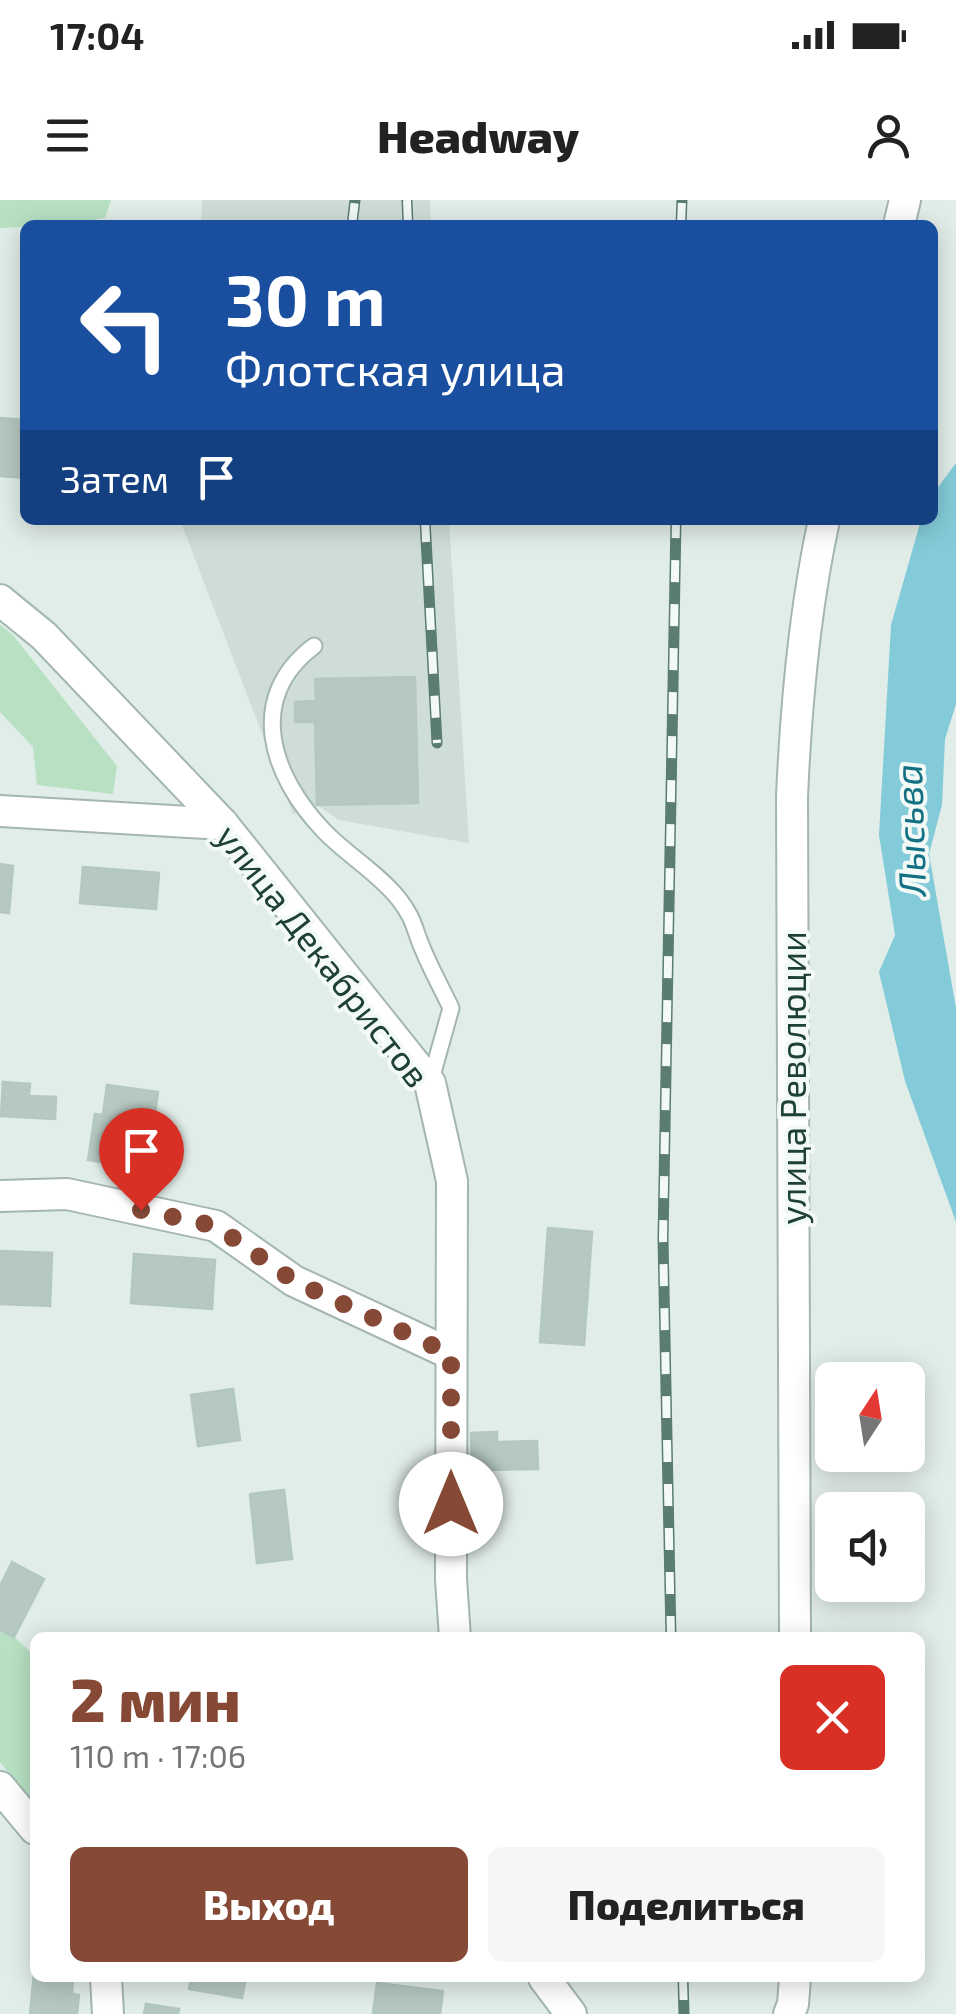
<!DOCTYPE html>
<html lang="ru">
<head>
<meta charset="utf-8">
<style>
	body { margin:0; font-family:"Exo 2",sans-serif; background:#f6f6f6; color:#222; height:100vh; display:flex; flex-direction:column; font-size:38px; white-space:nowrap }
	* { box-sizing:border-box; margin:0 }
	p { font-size:32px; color:#767676 }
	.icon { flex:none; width:55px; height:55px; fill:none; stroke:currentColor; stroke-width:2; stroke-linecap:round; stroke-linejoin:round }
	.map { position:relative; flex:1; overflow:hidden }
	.side { position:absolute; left:30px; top:1432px; width:895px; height:350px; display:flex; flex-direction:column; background:#fff; border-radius:15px; box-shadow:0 5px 25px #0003 }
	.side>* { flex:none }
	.banner { position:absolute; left:20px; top:20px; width:918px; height:305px; border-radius:15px; box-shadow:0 5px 25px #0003; background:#1a4fa0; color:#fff; overflow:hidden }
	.needle { width:65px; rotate:12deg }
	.tools { position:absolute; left:815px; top:1162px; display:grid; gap:20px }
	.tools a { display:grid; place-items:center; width:110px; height:110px; border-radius:15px; background:#fff; box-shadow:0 5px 25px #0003; font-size:50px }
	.pin { position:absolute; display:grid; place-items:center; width:85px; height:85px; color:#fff; margin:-102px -42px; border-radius:50% 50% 50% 0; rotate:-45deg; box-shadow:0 0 10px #0007 }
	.pin .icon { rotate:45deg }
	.me { position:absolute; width:110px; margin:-55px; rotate:0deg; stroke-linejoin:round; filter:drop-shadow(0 0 8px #0008) }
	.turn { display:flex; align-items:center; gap:35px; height:210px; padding:0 40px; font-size:45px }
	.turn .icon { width:130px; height:130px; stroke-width:2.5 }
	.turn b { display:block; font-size:70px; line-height:85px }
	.then { display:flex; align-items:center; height:95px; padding:0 40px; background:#0003; gap:20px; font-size:38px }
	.round { display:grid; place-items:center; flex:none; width:105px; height:105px; border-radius:15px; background:#f6f6f6 }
	.headline { display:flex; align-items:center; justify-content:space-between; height:170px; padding:0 40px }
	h1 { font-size:60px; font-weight:800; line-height:75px; color:#854936 }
	.button { display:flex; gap:20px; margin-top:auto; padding:20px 40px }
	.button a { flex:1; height:115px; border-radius:15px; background:#854936; color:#fff; font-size:40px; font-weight:800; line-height:115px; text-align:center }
	.button a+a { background:#f6f6f6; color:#222 }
	.status { display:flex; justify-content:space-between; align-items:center; height:70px; padding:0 50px; background:#fff; direction:ltr }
	.status svg { height:28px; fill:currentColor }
	header { display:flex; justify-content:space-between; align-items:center; height:130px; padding:0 40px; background:#fff; font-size:45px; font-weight:800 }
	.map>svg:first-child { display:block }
	.built { fill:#cfddd7 }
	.green { fill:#b8e1c3 }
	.water { fill:#83cbd8 }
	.building { fill:#b6c8c1; stroke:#b3c8bf; stroke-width:2.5 }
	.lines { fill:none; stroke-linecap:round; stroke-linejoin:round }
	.service-casing { stroke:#a3b6af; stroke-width:19 }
	.minor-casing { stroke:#a3b6af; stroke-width:34 }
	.tertiary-casing { stroke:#a3b6af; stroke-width:34 }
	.service { stroke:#fff; stroke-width:15 }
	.minor { stroke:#fff; stroke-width:30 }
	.tertiary { stroke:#fff; stroke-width:30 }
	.rail-casing { stroke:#5a7c73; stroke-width:11 }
	.rail { stroke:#f2f9f6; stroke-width:8; stroke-dasharray:22; stroke-linecap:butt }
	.route { stroke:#854936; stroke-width:18; stroke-dasharray:0 32.4 }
	.labels { text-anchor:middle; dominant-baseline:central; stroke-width:8; stroke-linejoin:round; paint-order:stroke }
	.street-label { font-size:35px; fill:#1f4037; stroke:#f2f9f6 }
	.water-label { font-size:38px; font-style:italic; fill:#137083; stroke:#f2f9f6 }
</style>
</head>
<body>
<div class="status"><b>17:04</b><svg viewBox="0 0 49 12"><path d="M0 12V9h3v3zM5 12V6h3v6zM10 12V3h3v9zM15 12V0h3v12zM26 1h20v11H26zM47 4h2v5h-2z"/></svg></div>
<header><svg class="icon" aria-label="menu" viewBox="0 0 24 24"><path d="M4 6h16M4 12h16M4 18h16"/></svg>Headway<svg class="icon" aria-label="person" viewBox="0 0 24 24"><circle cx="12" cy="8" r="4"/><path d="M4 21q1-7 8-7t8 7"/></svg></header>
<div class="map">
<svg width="956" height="1814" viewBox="0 0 956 1814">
	<rect width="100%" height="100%" fill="#e1ede8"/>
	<path class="built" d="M202,0H430L431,25H201Z
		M180,320H449L469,643L339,620L317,605L293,614Z"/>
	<path class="green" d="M0,0H111L105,18L62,25L0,28Z
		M0,425L12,434L117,566L113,594L37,585L33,547L0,512Z
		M0,1430L14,1437L35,1456V1605L0,1562Z"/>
	<path class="water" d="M956,263V504L945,539L942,605L929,654L956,808V1022L905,881L879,772L895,735L879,635L891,425L921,320H932L933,294Z"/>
	<path class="building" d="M0,218L25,220V278L0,276Z
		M415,477L418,603L317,605L315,522H295V502L316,501L315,479Z
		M0,664L13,666L9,713L0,712Z
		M83,667L159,673L156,709L80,703Z
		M3,882L30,884L29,896L56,897L55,919L1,916Z
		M107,885L158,892L147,969L88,960L95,914L103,915Z
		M548,1028L592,1032L584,1145L540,1142Z
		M0,1051L52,1053L50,1106L0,1104Z
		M134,1054L215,1060L212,1109L131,1103Z
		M233,1189L240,1240L198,1246L191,1195Z
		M497,1232V1242L537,1241L538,1269L472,1270L471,1233Z
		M284,1290L292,1359L257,1363L250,1294Z
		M12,1362L44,1379L14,1437L0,1430V1386Z
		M35,1763V1778H73L72,1794L79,1795L77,1814H30Z
		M191,1778H246L242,1798L189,1789Z
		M377,1783L443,1791L440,1814L373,1813Z
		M146,1804L179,1809L178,1814H144Z"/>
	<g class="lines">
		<defs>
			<path id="service" d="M314,446C245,498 271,576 324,631C347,655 377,672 398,698C415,719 414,730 424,752C432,771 442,789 451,808L430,883"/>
			<path id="minor" d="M0,611L223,624
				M0,996L67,994L216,1026L294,1081L451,1154
				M0,1587L35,1629
				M106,1778L108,1814"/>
			<path id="tertiary" d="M899,25L905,0
				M0,400L44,436L223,624L430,883L452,981L451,1379L455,1438
				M795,1438L792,597C796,504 804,412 824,320
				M544,1778L571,1814
				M789,1814L793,1804L795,1778"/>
		</defs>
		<use href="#service" class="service-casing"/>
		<use href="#minor" class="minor-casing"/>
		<use href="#tertiary" class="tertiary-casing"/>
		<use href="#service" class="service"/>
		<use href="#minor" class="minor"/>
		<use href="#tertiary" class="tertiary"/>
		<defs>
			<path id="rail" d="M407,0L408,25
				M352,25L355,0
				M681,25L682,0
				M425,320L437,543
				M671,1438L663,1039L676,320
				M683,1778L684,1814"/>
		</defs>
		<use href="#rail" class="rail-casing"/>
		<use href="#rail" class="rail"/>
	</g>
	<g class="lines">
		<path class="route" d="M141,1010L216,1026L294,1081L451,1154V1304"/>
	</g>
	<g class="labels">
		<g class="street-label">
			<text transform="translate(324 755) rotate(52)">улица Декабристов</text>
			<text transform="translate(792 878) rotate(-90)">улица Революции</text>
		</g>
		<g class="water-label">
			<text transform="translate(909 630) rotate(-92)">Лысьва</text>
		</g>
	</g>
</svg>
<div class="tools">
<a><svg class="needle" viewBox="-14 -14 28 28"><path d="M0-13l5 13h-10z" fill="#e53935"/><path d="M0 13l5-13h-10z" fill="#767676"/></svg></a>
<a><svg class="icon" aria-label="sound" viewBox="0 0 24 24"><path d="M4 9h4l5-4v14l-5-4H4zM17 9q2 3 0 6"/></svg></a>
</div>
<div class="pin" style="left:141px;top:1010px;background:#d93025"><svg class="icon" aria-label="arrive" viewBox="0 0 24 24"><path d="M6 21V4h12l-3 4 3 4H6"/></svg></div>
<svg class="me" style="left:451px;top:1304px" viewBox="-20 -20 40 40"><circle r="19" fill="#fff"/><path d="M0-13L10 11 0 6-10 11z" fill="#854936"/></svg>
<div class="banner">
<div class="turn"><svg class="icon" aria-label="left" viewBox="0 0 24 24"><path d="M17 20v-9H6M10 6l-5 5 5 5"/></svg><div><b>30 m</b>Флотская улица</div></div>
<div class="then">Затем<svg class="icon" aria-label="arrive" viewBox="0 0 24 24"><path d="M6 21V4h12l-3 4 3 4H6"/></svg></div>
</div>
<section class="side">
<div class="headline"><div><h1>2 мин</h1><p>110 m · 17:06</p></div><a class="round" style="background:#d93025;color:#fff"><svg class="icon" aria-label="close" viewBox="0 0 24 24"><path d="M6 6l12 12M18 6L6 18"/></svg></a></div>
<div class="button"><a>Выход</a><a>Поделиться</a></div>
</section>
</div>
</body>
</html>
